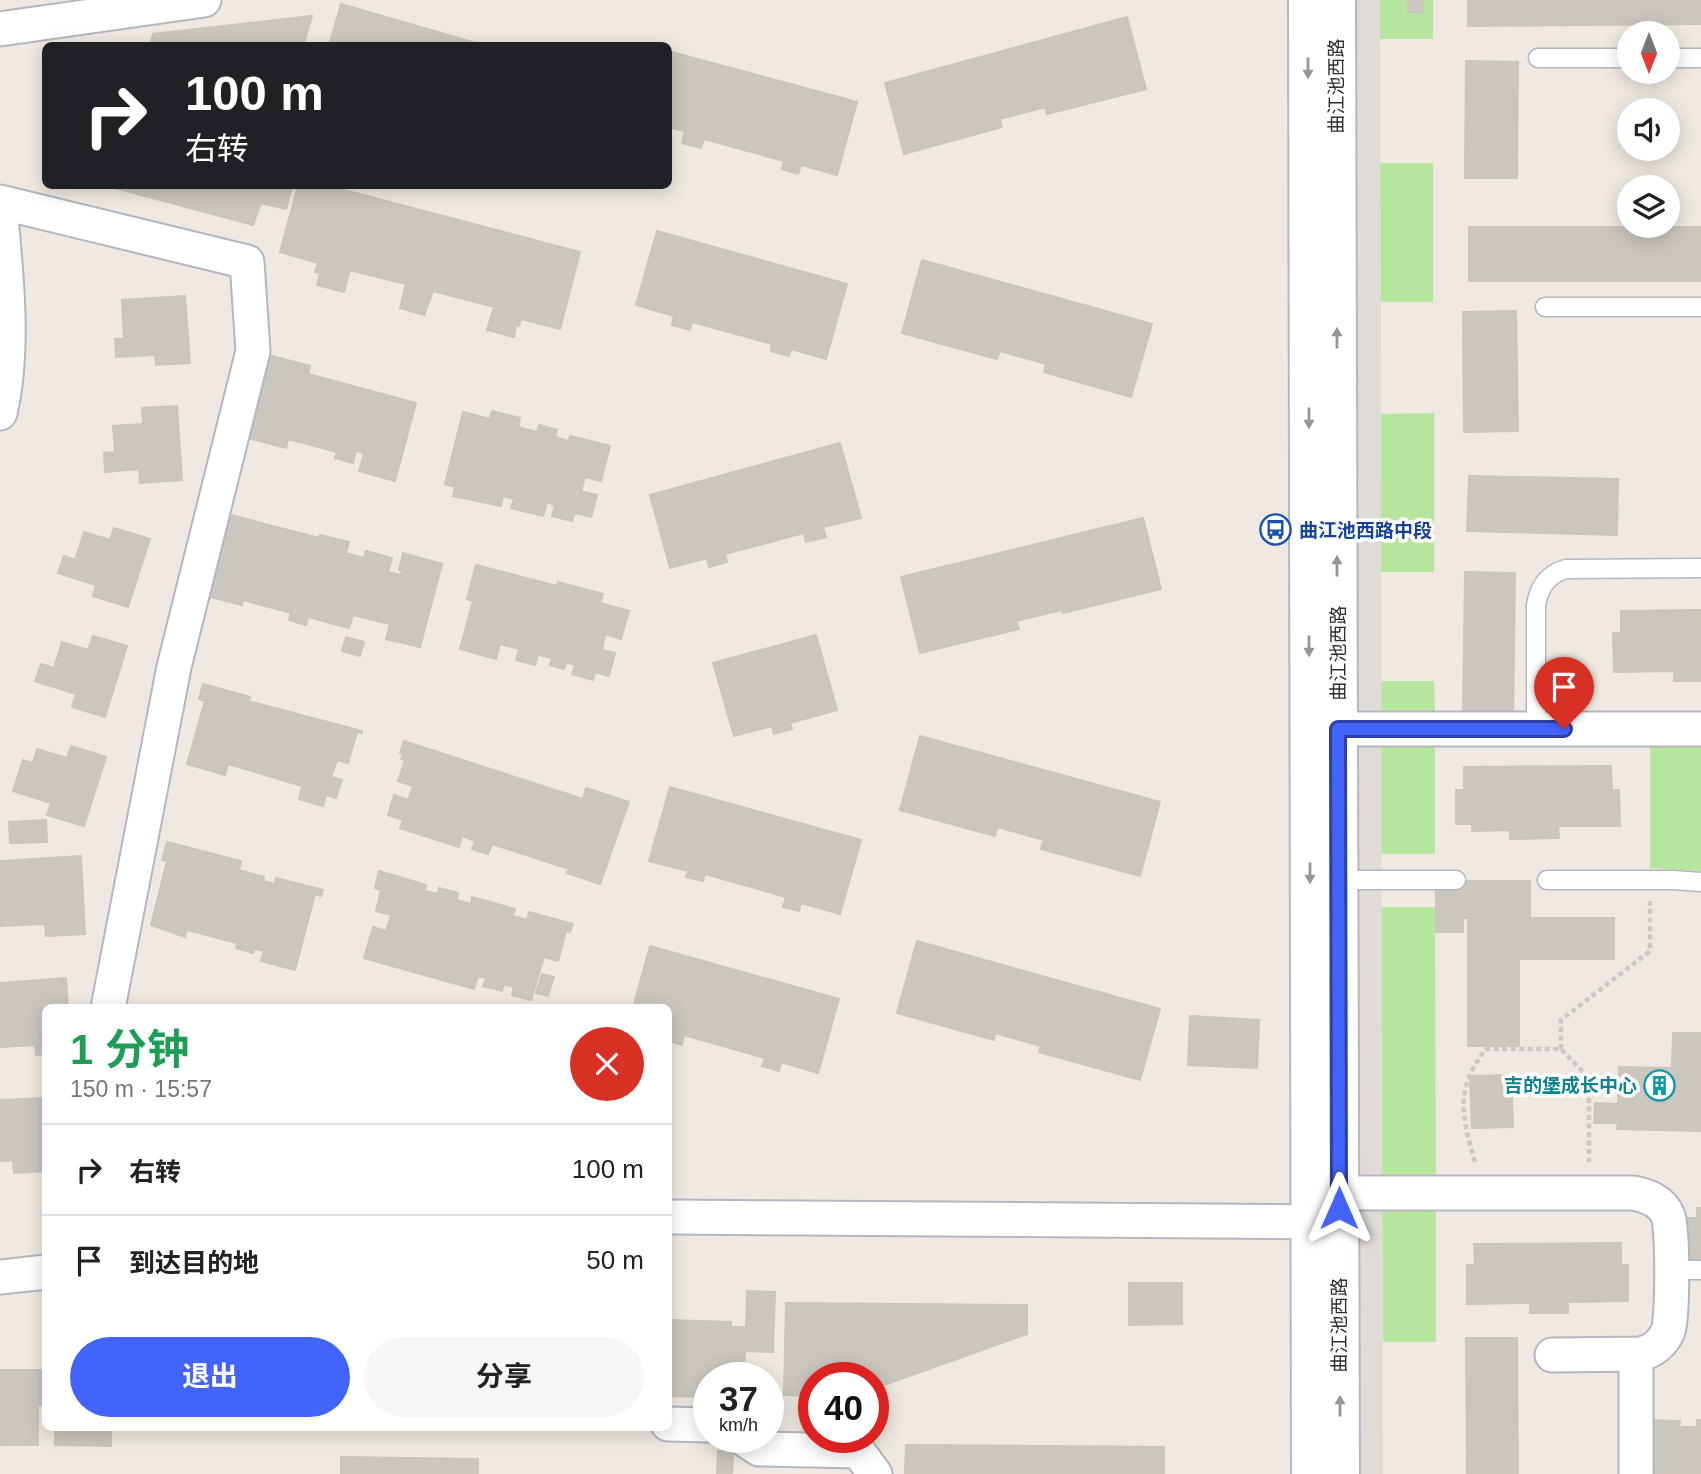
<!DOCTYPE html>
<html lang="zh">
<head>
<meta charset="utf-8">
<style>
	body { margin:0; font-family:Helvetica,"Noto Sans SC",sans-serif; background:#f6f6f6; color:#222; height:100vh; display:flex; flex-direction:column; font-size:26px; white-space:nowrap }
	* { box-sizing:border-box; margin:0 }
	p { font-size:23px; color:#767676 }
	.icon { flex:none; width:38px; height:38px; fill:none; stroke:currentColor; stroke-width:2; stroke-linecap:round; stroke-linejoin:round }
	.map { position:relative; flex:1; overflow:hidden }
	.sheet { position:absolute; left:42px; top:1004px; width:630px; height:427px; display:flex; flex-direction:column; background:#fff; border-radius:10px; box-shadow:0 4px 18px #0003 }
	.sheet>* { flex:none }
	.top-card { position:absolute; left:42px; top:42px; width:630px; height:147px; border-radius:10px; box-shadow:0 4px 18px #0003; background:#202124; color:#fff; overflow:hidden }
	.needle { width:46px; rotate:180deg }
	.tools { position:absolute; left:1617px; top:21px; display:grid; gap:14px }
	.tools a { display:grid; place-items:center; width:63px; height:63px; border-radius:50%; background:#fff; box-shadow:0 4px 18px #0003; font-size:35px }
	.speed { position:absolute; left:693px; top:1362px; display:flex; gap:14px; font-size:35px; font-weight:700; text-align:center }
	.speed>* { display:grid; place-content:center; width:91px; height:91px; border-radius:50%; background:#fff; box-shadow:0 4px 18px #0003; line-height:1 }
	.speed small { font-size:18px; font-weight:400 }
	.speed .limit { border:10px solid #d22; background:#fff; color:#111 }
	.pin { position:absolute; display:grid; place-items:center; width:60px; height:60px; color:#fff; margin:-72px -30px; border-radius:50% 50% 50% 0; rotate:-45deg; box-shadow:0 0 7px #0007 }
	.pin .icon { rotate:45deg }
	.me { position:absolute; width:77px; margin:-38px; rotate:0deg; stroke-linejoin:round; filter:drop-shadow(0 0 5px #0008) }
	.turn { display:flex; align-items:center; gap:24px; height:147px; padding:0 28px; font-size:32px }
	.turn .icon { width:91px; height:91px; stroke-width:2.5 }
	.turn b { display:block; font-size:49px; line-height:60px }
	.round { display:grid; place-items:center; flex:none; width:74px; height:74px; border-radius:37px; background:#f6f6f6 }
	.summary { display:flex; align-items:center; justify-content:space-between; height:119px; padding:0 28px }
	h1 { font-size:42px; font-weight:700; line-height:52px; color:#1e9e55 }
	.cta { display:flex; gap:14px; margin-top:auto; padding:14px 28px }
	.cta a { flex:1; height:80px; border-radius:42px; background:#4264fb; color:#fff; font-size:28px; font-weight:700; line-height:80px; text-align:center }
	.cta a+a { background:#f6f6f6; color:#222 }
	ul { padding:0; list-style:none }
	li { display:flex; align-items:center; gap:21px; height:91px; padding:0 28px; border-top:2px solid #e0e0e0 }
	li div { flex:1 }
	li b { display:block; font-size:26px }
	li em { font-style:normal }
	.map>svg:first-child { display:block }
	.green { fill:#b6e59e }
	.plaza { fill:#dfdcd8 }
	.building { fill:#cbc7bf; stroke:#cbc5ba; stroke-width:2 }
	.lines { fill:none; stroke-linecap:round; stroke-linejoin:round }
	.lane-casing { stroke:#b4b7c1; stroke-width:21 }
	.street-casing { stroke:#b4b7c1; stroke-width:37 }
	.secondary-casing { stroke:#b4b7c1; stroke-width:42 }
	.path { stroke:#c9c9c9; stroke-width:4.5; stroke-dasharray:5 3.5; stroke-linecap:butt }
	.lane { stroke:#fff; stroke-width:18 }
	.street { stroke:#fff; stroke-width:33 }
	.secondary { stroke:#fff; stroke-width:38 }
	.oneway { fill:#969696 }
	.route-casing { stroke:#2b41a3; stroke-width:18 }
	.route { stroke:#4264fb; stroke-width:12 }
	.labels { text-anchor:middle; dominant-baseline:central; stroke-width:7; stroke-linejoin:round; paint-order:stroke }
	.street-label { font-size:19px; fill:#2e2e2e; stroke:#fff }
	.transit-label { font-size:19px; font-weight:bold; fill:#164399; stroke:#fff; text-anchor:start }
	.culture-label { font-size:19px; font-weight:bold; fill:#0d838f; stroke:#fff; text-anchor:end }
</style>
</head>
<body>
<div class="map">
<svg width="1701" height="1474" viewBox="0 0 1701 1474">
	<rect width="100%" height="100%" fill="#efe9e1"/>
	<path class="green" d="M1380,0H1433V39H1380Z
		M1380,163H1433V302H1380Z
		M1434,413V572H1381V414Z
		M1381,681H1434L1435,713H1381Z
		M1381,737H1435V854H1381Z
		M1650,741H1701V871L1650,868Z
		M1381,907H1435L1436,1178H1382Z
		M1382,1203H1436V1342H1383Z"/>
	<path class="plaza" d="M1355,0H1380L1383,1474H1359Z"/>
	<path class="building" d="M1408,0H1423L1422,13L1408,12Z
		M1468,0H1701V24L1468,26Z
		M341,4L486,46H329Z
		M312,16L303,46H150L153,34Z
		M1127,17L1146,89L1047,114L1045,107L1000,119L1002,127L904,154L885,83Z
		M668,51L857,102L837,175L801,165L798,174L782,169L784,161L704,139L701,148L682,143L685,131L668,127Z
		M1466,61L1518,62L1517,178H1465Z
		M108,186H292L286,209L261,203L253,225Z
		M298,186H329L580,252L560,329L521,319L519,326L516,325L514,337L487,330L494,307L433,291L424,315L400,308L406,284L350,270L344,292L317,285L320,273L315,272L318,263L280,252Z
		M1469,227H1701V281H1469Z
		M657,231L847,284L826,359L791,349L789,356L771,351L772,344L692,322L690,330L672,325L674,316L636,305Z
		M922,260L1152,324L1131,397L1044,372L1046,364L1000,351L997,359L902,333Z
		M185,296L190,363L156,365L155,355L116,357L115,339H124L122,300Z
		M1516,311L1518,431L1464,432L1463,312Z
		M265,354L310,366L308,374L416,403L395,481L359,471L364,453L356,451L353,463L335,458L337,452L288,439L286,448L247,438L265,372L260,370Z
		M177,406L182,480L140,483L139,469L105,472L104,453L115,452L113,426L143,424L142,408Z
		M492,411L520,418L518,427L537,432L539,425L557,430L555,437L569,441L570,436L610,446L601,481L585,477L581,491L597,495L591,517L575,513L572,521L552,516L555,505L547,502L543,516L511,508L514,499L503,496L501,506L453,496L455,487L445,484L463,412L490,419Z
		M840,443L861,518L823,527L826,537L806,542L804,533L725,554L727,562L709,567L707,558L670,568L650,495Z
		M1469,476L1618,479L1617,535L1467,531Z
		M220,512L319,538L320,535L349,542L346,553L364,558L366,551L392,558L388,572L401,575L402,571L399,570L403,553L442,564L420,647L386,639L390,624L353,615L349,628L308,617L306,625L289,620L291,613L243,600L242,605L203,595Z
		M1143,518L1161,589L1063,613L1062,610L1016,621L1019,629L920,653L901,577Z
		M114,528L150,539L128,607L93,596L96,585L58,573L64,556L75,560L84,532L110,540Z
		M476,565L557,586L558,582L603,594L600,603L629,611L621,639L605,634L602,650L615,653L609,676L595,672L593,680L572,674L575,665L566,662L564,669L550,665L552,658L538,655L535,665L516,660L519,649L500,644L496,659L460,649L473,601L467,599Z
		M1465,572L1515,573L1513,722L1463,721Z
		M1701,610V681H1674V671L1614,672L1613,633H1621V611Z
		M816,635L837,710L790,723L792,729L774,734L772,726L734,736L713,663Z
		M93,636L127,646L105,717L72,707L76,694L35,681L41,664L54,668L62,642L88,650Z
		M346,637L364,642L360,656L342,651Z
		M203,684L250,697L248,701L362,731V733L357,732L348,763L337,760L331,777L342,780L336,798L326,795L323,806L299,799L302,786L228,764L225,775L187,764L205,701L199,699Z
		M920,736L1160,802L1140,876L1041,849L1044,840L997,827L995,836L900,810Z
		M404,741L583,799L586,788L629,802L600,884L567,873L569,869L492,844L488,854L472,849L475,841L462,836L459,847L400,828L403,820L388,815L394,795L408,800L413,786L398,781L405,760L401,759L403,754L400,753Z
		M71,746L106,757L84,826L47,815L51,803L13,791L23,760L33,763L37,749L67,758Z
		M1611,766L1612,790H1619L1620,826H1558L1559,838L1510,839V830L1472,831V824H1456V790H1464V767Z
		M670,787L861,840L840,914L801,903L799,911L783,907L786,897L705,874L703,881L686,877L688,871L649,861Z
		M46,820L47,842L10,843L9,822Z
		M167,842L241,861L239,870L264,877L263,881L275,884L276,878L323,890L321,896L315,894L295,970L261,961L264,951L254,949L253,953L236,948L237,943L187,930L185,937L151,925L167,861L162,860Z
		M81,856L85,934L46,936L45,924L0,926V861Z
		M379,871L426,885L425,891L438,894L439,888L458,893L457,900L471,904L472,897L515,909L513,916L527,920L529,912L573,924L570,932L566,931L558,961L544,957L531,1000L512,995L514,987L504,984L502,991L483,986L486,978L478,976L474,989L364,958L373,927L386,931L391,915L376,911L381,890L375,888Z
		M1436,881H1530V918H1614V959H1519V1046H1468V918H1463V932H1436Z
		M917,941L1160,1009L1140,1080L1039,1052L1041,1046L995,1033L994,1040L897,1013Z
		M650,946L839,999L818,1073L781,1062L779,1071L762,1066L765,1058L684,1035L682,1045L668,1041V1008H633Z
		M542,974L554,977L548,996L536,993Z
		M66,978L68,1008H46V1054L36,1055L35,1045L0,1047V983Z
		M1190,1016L1259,1020L1257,1068L1188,1065Z
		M1673,1033H1701V1131L1617,1129L1618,1123H1594L1595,1103L1618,1104L1619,1067L1672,1068Z
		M1511,1075L1513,1127L1472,1128L1470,1076Z
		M46,1098V1171L14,1173L13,1160L0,1161V1100Z
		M1697,1208H1701V1260H1684L1676,1218H1697Z
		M1621,1243V1265H1628V1301L1568,1302V1313H1530V1303L1467,1304V1265H1475L1474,1244Z
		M1129,1283H1182V1324L1129,1325Z
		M747,1291L775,1292L773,1352L745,1351L744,1377H709V1397L668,1396V1320L731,1322V1327H746Z
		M786,1303L1027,1305V1334L873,1389V1377H814V1402H810V1396L784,1395Z
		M1466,1338H1517L1518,1474H1467Z
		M0,1370H46V1405H38V1445H0Z
		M1643,1420L1680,1421L1679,1427H1697V1420H1701V1474H1654V1467H1643Z
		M55,1428H111V1446L55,1445Z
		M906,1445L1164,1447V1474H905Z
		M718,1451H733L732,1474H717Z
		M341,1457L478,1459V1474H341Z"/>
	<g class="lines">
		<defs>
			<path id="lane" d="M1538,58H1629
				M1668,58H1701
				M1545,307H1701
				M1536,729V605C1539,587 1548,574 1566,569L1701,568
				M1338,880H1456
				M1547,880H1673L1701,882
				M1670,1270H1701"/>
			<path id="street" d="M0,29L204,0
				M0,202L247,262L253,351L174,667L108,1008
				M0,207C6,271 15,349 0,413
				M1338,729H1701
				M1339,1193H1633C1648,1196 1662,1201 1668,1216C1673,1229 1673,1318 1668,1331C1663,1343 1653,1351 1641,1354L1552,1355
				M668,1217L1337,1222
				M0,1277L46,1272
				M1636,1355V1474
				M668,1424L709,1425
				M741,1437L759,1449L858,1451L875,1474"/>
			<path id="secondary" d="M1308,0L1311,1474
				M1336,0L1340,1474"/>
		</defs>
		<use href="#lane" class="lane-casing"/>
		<use href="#street" class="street-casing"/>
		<use href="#secondary" class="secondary-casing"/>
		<path class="path" d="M1561,1049V1020L1650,951V901
			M1475,1162C1462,1116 1454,1090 1486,1049H1561L1589,1078V1162"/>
		<use href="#lane" class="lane"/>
		<use href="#street" class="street"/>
		<use href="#secondary" class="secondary"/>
	</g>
	<defs><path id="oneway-solid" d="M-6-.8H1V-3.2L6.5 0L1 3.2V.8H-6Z" transform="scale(1.75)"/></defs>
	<g class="oneway">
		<use href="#oneway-solid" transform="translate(1308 68) rotate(90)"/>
		<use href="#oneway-solid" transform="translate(1337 338) rotate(-90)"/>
		<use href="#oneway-solid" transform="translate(1309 418) rotate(90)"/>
		<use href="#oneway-solid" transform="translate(1337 566) rotate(-90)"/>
		<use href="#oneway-solid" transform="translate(1309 646) rotate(90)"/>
		<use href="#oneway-solid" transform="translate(1310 873) rotate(90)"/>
		<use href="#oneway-solid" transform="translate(1340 1406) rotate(-90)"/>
	</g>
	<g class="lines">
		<defs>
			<path id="route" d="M1339,1208L1338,729H1564"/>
		</defs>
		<use href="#route" class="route-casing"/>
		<use href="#route" class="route"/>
	</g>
	<defs>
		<symbol id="bus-ring" viewBox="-11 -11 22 22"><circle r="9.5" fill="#fff" stroke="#1a4fb4" stroke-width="1.5"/><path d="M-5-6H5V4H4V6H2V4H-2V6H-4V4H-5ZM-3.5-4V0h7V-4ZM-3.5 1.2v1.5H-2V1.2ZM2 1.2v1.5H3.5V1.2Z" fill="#1a4fb4"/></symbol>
		<symbol id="building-ring" viewBox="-11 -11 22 22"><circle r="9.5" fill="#fff" stroke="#0f9aa8" stroke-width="1.5"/><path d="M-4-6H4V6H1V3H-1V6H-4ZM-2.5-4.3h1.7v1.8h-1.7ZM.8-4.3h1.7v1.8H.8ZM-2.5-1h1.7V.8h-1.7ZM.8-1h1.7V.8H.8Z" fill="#0f9aa8"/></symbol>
	</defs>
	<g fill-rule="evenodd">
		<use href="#bus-ring" x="1258" y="512" width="35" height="35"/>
		<use href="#building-ring" x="1642" y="1068" width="35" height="35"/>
	</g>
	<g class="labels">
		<g class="street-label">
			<text transform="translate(1336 86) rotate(-90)">曲江池西路</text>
			<text transform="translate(1338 653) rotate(-90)">曲江池西路</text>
			<text transform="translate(1339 1325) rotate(-90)">曲江池西路</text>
		</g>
		<g class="transit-label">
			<text x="1299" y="530">曲江池西路中段</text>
		</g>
		<g class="culture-label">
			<text x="1637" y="1085">吉的堡成长中心</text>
		</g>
	</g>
</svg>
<div class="tools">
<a><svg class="needle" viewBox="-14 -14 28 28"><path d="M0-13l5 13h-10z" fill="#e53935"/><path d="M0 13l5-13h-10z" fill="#767676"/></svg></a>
<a><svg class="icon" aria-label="sound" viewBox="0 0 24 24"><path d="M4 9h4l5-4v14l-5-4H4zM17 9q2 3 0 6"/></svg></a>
<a><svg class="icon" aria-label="layers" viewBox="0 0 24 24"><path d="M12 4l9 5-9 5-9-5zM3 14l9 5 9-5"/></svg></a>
</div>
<div class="speed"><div>37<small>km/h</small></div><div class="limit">40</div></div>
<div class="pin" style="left:1564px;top:729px;background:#d93025"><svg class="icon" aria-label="arrive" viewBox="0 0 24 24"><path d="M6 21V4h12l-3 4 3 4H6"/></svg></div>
<svg class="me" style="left:1339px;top:1208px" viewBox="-20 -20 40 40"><path d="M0-17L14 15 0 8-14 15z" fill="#4264fb" stroke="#fff" stroke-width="4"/></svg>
<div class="top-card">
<div class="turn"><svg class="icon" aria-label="right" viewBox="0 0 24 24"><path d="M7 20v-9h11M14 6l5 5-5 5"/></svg><div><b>100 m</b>右转</div></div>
</div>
<section class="sheet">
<div class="summary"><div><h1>1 分钟</h1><p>150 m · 15:57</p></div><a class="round" style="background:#d93025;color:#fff"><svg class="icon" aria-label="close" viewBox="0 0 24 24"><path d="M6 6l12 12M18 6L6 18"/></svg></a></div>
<ul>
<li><svg class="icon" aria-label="right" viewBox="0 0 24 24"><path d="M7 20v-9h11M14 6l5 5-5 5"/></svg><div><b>右转</b></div><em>100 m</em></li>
<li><svg class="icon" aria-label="arrive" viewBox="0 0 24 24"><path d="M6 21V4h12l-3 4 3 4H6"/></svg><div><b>到达目的地</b></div><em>50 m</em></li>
</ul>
<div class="cta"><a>退出</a><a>分享</a></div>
</section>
</div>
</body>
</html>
